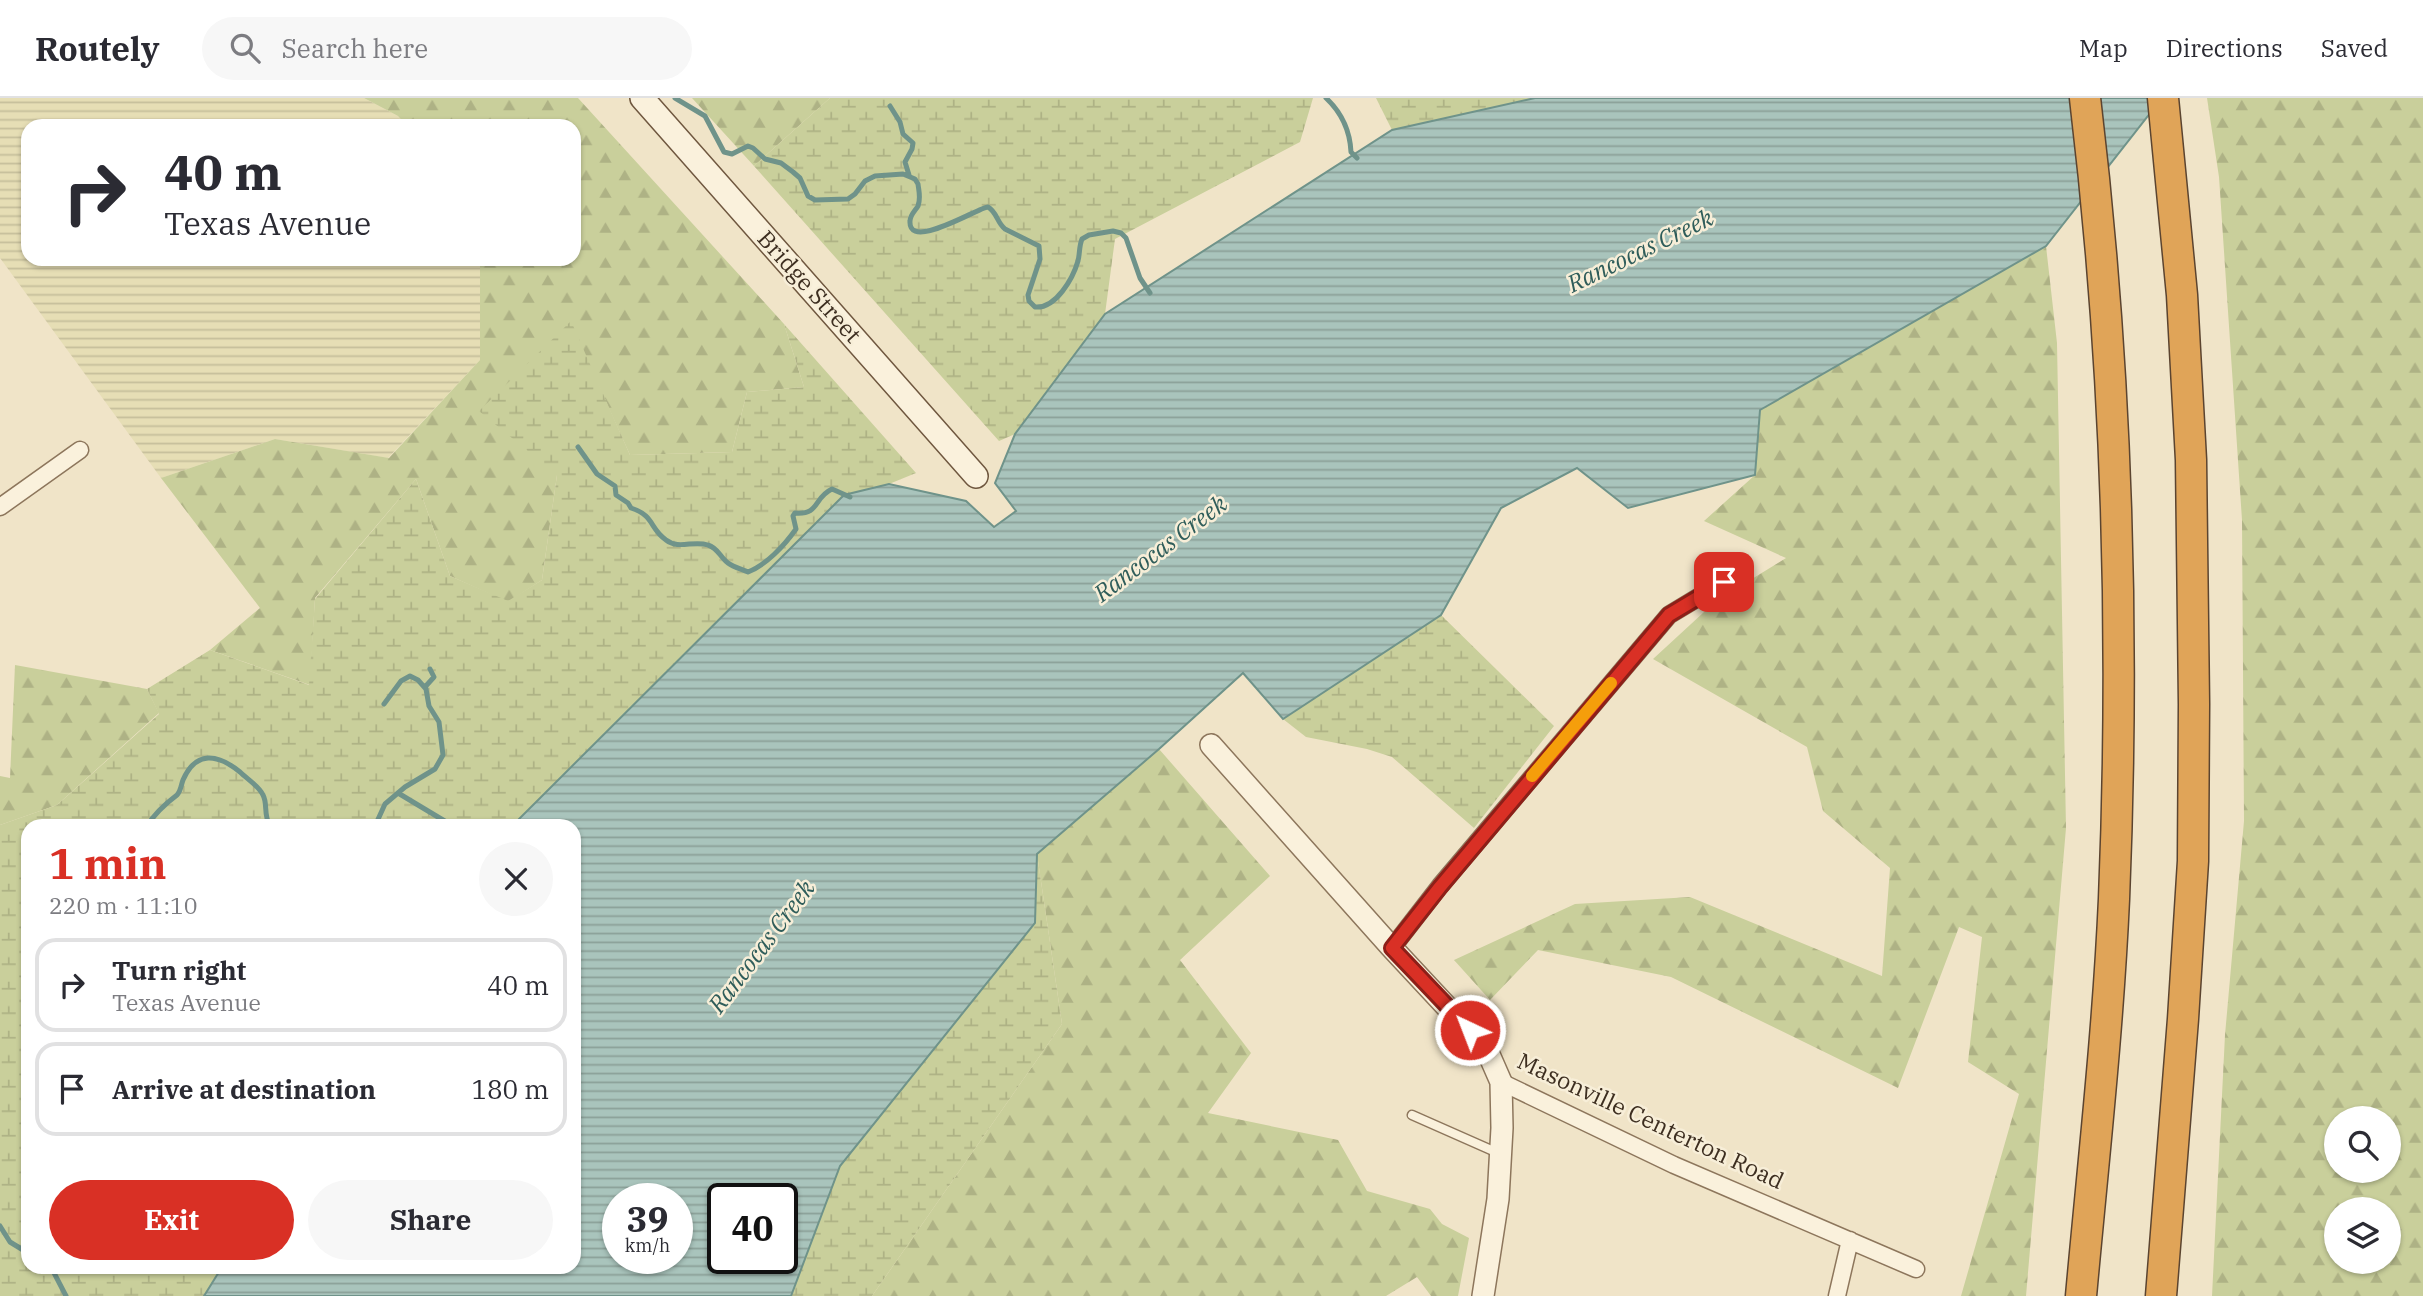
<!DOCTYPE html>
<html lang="en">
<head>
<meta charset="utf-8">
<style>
	body { margin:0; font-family:"IBM Plex Serif",serif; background:#f7f7f7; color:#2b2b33; height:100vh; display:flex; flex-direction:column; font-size:26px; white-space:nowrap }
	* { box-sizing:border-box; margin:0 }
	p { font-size:23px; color:#7c7c81 }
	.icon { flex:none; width:38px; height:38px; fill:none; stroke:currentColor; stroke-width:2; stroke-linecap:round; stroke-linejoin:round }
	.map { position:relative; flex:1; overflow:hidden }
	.panel { position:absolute; left:21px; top:721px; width:560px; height:455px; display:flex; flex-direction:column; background:#fff; border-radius:21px; box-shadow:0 2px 5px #0004 }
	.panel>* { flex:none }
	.hud { position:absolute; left:21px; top:21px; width:560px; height:147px; border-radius:21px; box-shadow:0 2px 5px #0004; background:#fff; color:#2b2b33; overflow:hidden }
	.tools { position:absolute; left:2324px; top:1008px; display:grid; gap:14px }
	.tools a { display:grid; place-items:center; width:77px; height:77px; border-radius:50%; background:#fff; box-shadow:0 2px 5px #0004; font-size:35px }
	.speed { position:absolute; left:602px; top:1085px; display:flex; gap:14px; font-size:35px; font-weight:700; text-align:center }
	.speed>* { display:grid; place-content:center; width:91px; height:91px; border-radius:50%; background:#fff; box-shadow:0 2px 5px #0004; line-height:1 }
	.speed small { font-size:18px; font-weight:400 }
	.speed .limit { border:4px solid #111; border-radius:10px; background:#fff; color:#111 }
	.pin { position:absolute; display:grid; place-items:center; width:60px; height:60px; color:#fff; margin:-30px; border-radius:14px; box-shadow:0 4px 10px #0006 }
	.me { position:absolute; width:77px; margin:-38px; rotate:317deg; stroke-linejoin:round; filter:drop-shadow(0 0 5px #0008) }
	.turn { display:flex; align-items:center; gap:24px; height:147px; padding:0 28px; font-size:32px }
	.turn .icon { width:91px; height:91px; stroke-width:2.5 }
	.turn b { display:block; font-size:49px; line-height:60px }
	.round { display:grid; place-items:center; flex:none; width:74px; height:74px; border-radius:37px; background:#f7f7f7 }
	.summary { display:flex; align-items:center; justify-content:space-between; height:119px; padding:0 28px }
	h1 { font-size:42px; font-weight:700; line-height:52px; color:#d93025 }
	.primary-button { display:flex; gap:14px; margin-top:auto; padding:14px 28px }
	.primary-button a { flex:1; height:80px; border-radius:42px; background:#d93025; color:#fff; font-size:28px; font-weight:700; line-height:80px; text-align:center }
	.primary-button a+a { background:#f7f7f7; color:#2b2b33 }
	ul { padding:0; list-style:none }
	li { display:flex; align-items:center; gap:21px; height:94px; margin:0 14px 10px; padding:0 14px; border:4px solid #e1e1e2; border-radius:21px }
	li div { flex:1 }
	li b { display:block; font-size:26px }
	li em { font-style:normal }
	header { display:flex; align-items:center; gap:42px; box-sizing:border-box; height:98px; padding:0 35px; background:#fff; border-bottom:2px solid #e1e1e2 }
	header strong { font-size:33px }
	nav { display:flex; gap:38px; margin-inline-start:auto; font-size:24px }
	.search { width:490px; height:63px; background:#f7f7f7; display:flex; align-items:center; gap:18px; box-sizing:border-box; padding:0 24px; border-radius:38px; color:#7c7c81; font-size:26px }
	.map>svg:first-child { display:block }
	.farmland { fill:url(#farmland-rules) }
	.forest { fill:url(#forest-firs); fill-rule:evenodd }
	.wetland { fill:url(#wetland-marsh) }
	.water { fill:url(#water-rules); stroke:#6f938a; stroke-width:2; fill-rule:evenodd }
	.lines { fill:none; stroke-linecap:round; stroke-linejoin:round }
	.stream { stroke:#6f938a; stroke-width:5 }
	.service-casing { stroke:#8d765c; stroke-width:11 }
	.minor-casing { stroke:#8d765c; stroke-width:19 }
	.tertiary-casing { stroke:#8d765c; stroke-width:24 }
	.secondary-casing { stroke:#6f573f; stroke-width:26 }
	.motorway-casing { stroke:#5b4430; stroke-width:33 }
	.service { stroke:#faf1dc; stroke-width:8 }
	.minor { stroke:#faf1dc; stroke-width:16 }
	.tertiary { stroke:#faf1dc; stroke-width:21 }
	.secondary { stroke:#faf1dc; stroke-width:23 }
	.motorway { stroke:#e0a458; stroke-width:30 }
	.route-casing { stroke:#8d1f18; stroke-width:18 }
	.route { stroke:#d93025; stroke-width:12 }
	.slow { stroke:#f59e0b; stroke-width:12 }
	.labels { text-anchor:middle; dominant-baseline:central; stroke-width:5; stroke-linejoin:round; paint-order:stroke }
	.street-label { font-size:23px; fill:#3d2e20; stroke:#f7eed8 }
	.water-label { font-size:24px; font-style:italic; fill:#2f5d5a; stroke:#f7eed8 }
</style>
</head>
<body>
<header>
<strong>Routely</strong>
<div class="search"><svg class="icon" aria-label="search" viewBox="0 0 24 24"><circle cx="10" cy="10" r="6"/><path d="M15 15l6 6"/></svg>Search here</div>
<nav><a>Map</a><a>Directions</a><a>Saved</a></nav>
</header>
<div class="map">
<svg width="2423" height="1198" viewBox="0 0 2423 1198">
	<defs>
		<pattern id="farmland-rules" width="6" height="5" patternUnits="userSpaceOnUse" patternTransform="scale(1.75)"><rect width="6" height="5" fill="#e6deb5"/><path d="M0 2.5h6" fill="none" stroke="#c6bf9b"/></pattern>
		<pattern id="forest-firs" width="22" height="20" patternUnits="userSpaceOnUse" patternTransform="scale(1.75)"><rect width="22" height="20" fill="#c9cf9b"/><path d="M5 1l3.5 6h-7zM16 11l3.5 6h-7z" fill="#aeb285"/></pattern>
		<pattern id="wetland-marsh" width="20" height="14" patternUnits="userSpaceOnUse" patternTransform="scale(1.75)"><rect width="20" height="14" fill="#c9cf9b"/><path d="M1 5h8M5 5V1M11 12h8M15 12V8" fill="none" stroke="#aeb285"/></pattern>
		<pattern id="water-rules" width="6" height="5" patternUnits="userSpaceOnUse" patternTransform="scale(1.75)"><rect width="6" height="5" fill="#a9c4bc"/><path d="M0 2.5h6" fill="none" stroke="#8ba098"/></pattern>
	</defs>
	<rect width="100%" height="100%" fill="#f0e4c8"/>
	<path class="farmland" d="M0,0H364L398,18L407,28H28V161H480V262L388,360L275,341L161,380L0,160Z"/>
	<path class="forest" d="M364,0H578L784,226L804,289L747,294L732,354L630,357L570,224L557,377L542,482L508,504L450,478L416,381L315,500L310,587L210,552L260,510L161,380L275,341L389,360L480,262V161H574V28H407L398,18Z
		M692,0H830L754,68Z
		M2207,0H2423V1198H2212L2225,937L2244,723L2242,422L2219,79ZM2389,1020V1073H2336V1020ZM2389,1111V1164H2336V1111Z
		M2046,148L2057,245L2066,730L2026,1198H1961L2019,996L1968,964L1982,839L1959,829L1898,990L1671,879L1538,852L1490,902L1454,862L1575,806L1690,799L1882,878L1890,770L1823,713L1807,649L1653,561L1716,503L1786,460L1704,423L1755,377L1760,312Z
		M15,567L147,591L159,615L57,707L0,727V678L10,680Z
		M1159,651L1270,778L1180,862L1251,955L1208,1015L1338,1042L1367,1093L1430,1111L1442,1126L1469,1140L1458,1198H1431L1417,1179L1386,1198H872L1062,926L1037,756Z"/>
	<path class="wetland" d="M830,0H1313L1300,44L1115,141L1105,216L1015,336L999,343L754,68Z
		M1376,0H1535L1392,32Z
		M571,223L630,357L732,354L747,294L804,289L784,226L916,375L889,386L844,397L512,728H28V1169H222L204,1198H0V727L57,707L159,616L147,591L210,552L309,587L315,501L416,381L450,478L508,503L542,482L557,377L479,313Z
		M1441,517L1554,628L1474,730L1392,659L1367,651L1306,639L1283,621Z
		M1037,756L1062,926L872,1198H791L840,1068L1035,825Z"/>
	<path class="water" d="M1535,0H2162L2046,148L1760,312L1755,377L1628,410L1577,370L1501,410L1441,517L1283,621L1243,575L1159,651L1037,756L1035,825L840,1068L791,1198H204L222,1169H574V728H512L844,397L889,386L966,403L994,429L1016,413L995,385L1015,336L1105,216L1392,32ZM618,1101H677V1160H618ZM723,1101H782V1160H723Z"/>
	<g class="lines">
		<path class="stream" d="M675,0L705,18L724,54L732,56L748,48L753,50L765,61L781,65L793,74L800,80L808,98L815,102L848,101L855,96L865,83L875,78L903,76L915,81L918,86C919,94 921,100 918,108C915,113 910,117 910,123C908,154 979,109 988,109C997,114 997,125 1005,131L1039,148L1040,161L1028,197L1029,203L1035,209C1056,211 1073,180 1078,163C1080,155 1079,148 1082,141L1089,137L1113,133L1121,135L1126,140L1140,180L1150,195
			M1326,0C1342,15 1350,33 1351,54L1357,60
			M890,8L900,24L903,36L913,45L912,51L905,64L909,77
			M578,349L597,376L615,388L616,397L628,405L631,410C655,418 649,430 666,442C679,452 693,442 708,447C718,450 720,459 728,465C733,469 741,471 748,474C766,467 784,448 796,431L793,418L795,415C820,417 813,400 832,391L850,399
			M425,589L434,579L430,571
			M398,695L453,728
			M147,728C155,715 165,706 177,697C181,693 181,687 183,682C196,652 218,656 240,674C247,681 259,688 263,697C268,706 263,716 270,728
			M375,728L385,706L405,689L435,671L443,657L439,624L429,608L426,591L418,582L410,578L401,583L384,606
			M0,1128L10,1144L28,1155
			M51,1169L66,1198"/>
		<defs>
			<path id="service" d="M1412,1017L1498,1055"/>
			<path id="minor" d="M0,409L80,352
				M1392,850L1440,788L1669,517L1742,473
				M1501,984L1674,1067L1916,1171
				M1837,1198L1850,1142"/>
			<path id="tertiary" d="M1211,647L1392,850L1487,952L1501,984L1502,1030L1498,1101L1483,1198"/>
			<path id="secondary" d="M642,0L976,378"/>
			<path id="motorway" d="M2081,1198C2093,1066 2108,934 2114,801C2125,534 2117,265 2085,0
				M2161,1198L2183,921L2193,763L2194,606L2191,362L2182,197L2163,0"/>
		</defs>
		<use href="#service" class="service-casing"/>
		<use href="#minor" class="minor-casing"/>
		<use href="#tertiary" class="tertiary-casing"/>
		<use href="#secondary" class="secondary-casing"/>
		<use href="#motorway" class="motorway-casing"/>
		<use href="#service" class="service"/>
		<use href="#minor" class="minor"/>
		<use href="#tertiary" class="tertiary"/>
		<use href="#secondary" class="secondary"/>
		<use href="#motorway" class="motorway"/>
	</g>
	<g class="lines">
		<defs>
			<path id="route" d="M1470,932L1392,850L1440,789L1669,517L1724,484"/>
		</defs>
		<use href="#route" class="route-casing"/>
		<use href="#route" class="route"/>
		<path class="slow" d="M1532,678L1611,585"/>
	</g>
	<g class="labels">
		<g class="street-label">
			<text transform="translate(810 188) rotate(48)">Bridge Street</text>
			<text transform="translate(1651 1022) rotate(25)">Masonville Centerton Road</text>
		</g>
		<g class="water-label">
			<text transform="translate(1640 152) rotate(-26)">Rancocas Creek</text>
			<text transform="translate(1160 450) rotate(-37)">Rancocas Creek</text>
			<text transform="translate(761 848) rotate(-53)">Rancocas Creek</text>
		</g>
	</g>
</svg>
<div class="tools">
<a><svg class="icon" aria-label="search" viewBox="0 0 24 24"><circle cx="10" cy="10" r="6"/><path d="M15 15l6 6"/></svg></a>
<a><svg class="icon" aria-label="layers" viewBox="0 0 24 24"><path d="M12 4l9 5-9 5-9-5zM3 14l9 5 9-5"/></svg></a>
</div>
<div class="speed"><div>39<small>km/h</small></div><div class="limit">40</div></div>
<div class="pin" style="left:1724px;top:484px;background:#d93025"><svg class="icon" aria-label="arrive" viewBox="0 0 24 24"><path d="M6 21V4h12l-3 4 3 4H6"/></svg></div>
<svg class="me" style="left:1470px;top:932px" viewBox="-20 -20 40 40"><circle r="17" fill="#d93025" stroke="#fff" stroke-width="3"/><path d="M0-11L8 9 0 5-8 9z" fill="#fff"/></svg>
<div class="hud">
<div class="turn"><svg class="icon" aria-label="right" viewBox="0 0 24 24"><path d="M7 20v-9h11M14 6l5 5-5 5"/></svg><div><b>40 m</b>Texas Avenue</div></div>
</div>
<section class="panel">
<div class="summary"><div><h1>1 min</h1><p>220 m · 11:10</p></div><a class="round"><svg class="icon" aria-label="close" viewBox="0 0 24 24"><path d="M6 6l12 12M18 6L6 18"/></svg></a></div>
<ul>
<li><svg class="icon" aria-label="right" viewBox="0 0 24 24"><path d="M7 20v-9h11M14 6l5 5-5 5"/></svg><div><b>Turn right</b><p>Texas Avenue</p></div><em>40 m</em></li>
<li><svg class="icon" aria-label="arrive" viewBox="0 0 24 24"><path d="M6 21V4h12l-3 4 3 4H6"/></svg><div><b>Arrive at destination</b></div><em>180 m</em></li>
</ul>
<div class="primary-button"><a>Exit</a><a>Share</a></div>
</section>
</div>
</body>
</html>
